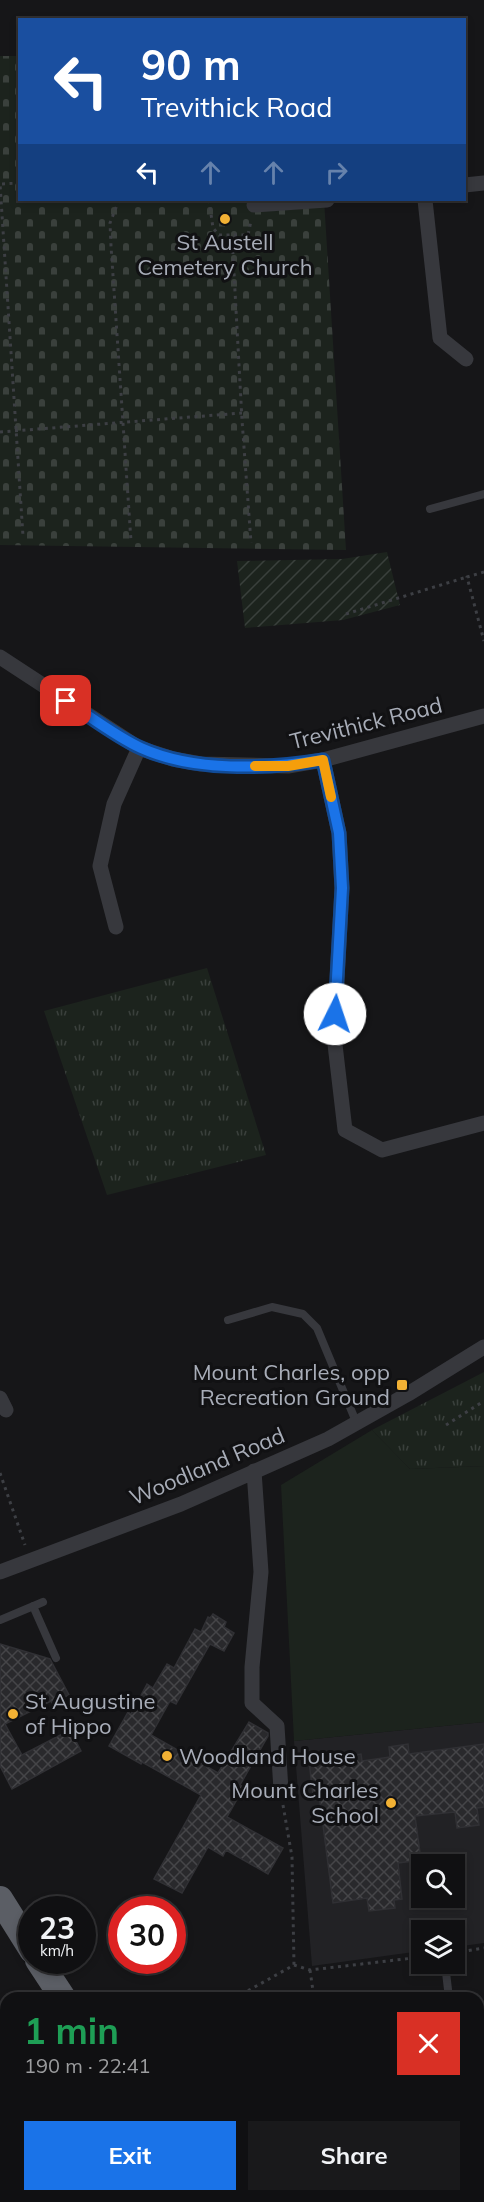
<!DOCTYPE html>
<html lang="en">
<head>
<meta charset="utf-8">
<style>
	body { margin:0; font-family:Mulish,sans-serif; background:#19191b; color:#f1f3f6; height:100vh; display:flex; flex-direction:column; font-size:22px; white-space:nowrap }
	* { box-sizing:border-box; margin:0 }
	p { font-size:20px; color:#9c9d9f }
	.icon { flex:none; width:33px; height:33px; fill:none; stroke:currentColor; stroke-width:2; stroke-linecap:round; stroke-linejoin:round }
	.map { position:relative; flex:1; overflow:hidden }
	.details { position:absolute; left:0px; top:1992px; width:484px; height:210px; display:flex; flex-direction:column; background:#101012; border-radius:18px 18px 0 0; box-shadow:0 3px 9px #0003,0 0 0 2px #303032 }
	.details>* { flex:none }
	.guide { position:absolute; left:18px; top:18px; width:448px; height:183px; border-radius:0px; box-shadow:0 3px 9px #0003,0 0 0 2px #303032; background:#1a4fa0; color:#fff; overflow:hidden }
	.fabs { position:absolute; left:411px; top:1854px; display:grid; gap:12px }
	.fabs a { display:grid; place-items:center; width:54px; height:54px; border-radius:0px; background:#101012; box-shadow:0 3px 9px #0003,0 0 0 2px #303032; font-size:30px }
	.speed { position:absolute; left:18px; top:1896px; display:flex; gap:12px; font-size:30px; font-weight:700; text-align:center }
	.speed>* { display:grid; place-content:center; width:78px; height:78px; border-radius:50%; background:#101012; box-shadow:0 3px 9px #0003,0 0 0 2px #303032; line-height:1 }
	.speed small { font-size:15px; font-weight:400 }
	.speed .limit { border:9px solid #d22; background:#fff; color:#111 }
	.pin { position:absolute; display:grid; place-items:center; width:51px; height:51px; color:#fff; margin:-26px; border-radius:12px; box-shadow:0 3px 9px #0006 }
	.me { position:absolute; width:66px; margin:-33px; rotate:4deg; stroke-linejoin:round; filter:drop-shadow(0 0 4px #0008) }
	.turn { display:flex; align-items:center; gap:21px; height:126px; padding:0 24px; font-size:27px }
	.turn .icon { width:78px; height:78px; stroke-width:2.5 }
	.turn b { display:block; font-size:42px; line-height:51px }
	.lanes { display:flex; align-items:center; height:57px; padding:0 24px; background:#0003; justify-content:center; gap:30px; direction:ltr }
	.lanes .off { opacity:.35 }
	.round { display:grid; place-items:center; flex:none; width:63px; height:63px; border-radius:0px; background:#19191b }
	.summary { display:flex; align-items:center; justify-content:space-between; height:102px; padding:0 24px }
	h1 { font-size:36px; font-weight:700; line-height:45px; color:#1e9e55 }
	.cta { display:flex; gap:12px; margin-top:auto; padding:12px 24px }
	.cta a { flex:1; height:69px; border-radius:0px; background:#1a73e8; color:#fff; font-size:24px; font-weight:700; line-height:69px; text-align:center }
	.cta a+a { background:#19191b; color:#f1f3f6 }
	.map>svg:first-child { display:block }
	.built { fill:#222225; fill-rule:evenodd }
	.cemetery { fill:url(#cemetery-stones) }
	.park { fill:url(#park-tufts) }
	.garden { fill:url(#garden-furrows) }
	.pitch { fill:#1c231d }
	.building { fill:url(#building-cross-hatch); stroke:#303034; stroke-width:1.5 }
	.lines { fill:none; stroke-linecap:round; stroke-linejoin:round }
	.path { stroke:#3d3f44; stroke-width:3; stroke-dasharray:3 4.5; stroke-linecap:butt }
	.service { stroke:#37383d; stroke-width:8 }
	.minor { stroke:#37383d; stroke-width:15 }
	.trunk { stroke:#5b5e65; stroke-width:26 }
	.route-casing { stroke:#114b97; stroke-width:15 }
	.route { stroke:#1a73e8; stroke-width:10 }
	.slow { stroke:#f59e0b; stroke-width:10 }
	.poi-dot { fill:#f2b134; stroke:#111113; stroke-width:2 }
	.labels { text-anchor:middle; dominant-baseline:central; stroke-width:6; stroke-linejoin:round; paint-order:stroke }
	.poi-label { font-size:22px; fill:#a8adb8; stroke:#111113; text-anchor:end }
	.street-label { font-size:22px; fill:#a8adb8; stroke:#111113 }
</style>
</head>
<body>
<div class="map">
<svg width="484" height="2202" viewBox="0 0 484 2202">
	<defs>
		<pattern id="cemetery-stones" width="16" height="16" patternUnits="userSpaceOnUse" patternTransform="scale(1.5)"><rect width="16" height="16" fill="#1c231d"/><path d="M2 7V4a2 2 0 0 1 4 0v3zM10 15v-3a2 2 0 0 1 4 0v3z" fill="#3a403c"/></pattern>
		<pattern id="park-tufts" width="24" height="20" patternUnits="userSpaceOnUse" patternTransform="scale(1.5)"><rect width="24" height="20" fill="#1c231d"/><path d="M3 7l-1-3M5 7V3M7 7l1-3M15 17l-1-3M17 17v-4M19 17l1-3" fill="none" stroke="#3a403c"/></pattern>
		<pattern id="garden-furrows" width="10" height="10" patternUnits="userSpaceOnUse" patternTransform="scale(1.5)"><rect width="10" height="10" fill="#1c231d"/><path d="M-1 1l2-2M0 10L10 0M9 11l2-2" fill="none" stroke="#3a403c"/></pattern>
		<pattern id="building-cross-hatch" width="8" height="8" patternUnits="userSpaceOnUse" patternTransform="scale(1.5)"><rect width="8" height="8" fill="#29292c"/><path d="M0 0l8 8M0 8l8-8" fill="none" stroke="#454548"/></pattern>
	</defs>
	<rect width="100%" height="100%" fill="#161618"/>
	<path class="built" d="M484,1722V1943L455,1947L454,1930H422L421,1951L312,1966L294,1741ZM422,1864H454V1898H422Z"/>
	<path class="cemetery" d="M0,56H19L20,200H324L346,550L0,545Z"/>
	<path class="park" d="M207,968L266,1155L107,1195L44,1011Z
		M484,1372V1466L410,1469L372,1430Z"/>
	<path class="garden" d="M387,552L400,605L343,620L245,628L237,561L342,559Z"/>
	<path class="pitch" d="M372,1430L410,1469L484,1466V1722L294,1741L281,1485Z"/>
	<path class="building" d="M213,1614L226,1622L224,1627L234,1633L224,1651L210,1644L176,1704L170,1701L151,1735L218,1773L249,1722L268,1733V1736L240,1785L244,1787L227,1817L283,1848L268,1874L226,1850L223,1856L208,1847L182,1893L154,1879L201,1795L142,1762L141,1764L109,1746L128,1712L131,1714L147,1684L153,1688L167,1664L174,1668L195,1629L201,1632L208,1617L210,1618Z
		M0,1644L50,1659L69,1695L52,1703L51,1701L5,1724L22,1755L70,1730L81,1751L12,1789L0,1766Z
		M408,1744L409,1754L484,1744V1807L477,1808L479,1825L457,1828L455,1812L415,1816L421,1860L398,1863L402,1899L394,1900L395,1908L369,1911L367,1898L333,1903L319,1794L313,1795L309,1761L361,1754L362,1761L390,1757L389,1747Z"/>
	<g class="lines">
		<path class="path" d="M20,183L0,184L23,536
			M119,200L110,223L111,246L131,541
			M209,200L213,228L219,235H248L251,221
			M232,236L242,420L251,543
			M0,432L242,413
			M484,572L467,577L484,641
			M346,614L467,577
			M446,1425L484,1401
			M0,1473L25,1545
			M283,1805L292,1857L294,1965
			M454,1953L484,1948
			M310,1970L314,1998
			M235,1998L294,1965L310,1970L422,1957
			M339,2196L340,2202"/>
		<path class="service" d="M430,509L484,494
			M228,1320L272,1307L303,1314L317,1328L357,1424
			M33,1606L56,1658
			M0,1620L43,1602
			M445,1964L449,1998
			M468,2196L469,2202"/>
		<path class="minor" d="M465,185L484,183
			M425,200L440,338L466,359
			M254,205L327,200
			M0,657L139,748L173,759L201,764L288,766L323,760L484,716
			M323,760L339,833L342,888L334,1036L345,1130L382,1150L484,1123
			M116,927L100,866L114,804L139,748
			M0,1398L6,1410
			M254,1471L261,1572L252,1667V1703L277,1726L281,1790
			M0,1572L181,1504L328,1439L408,1394L484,1347
			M478,2113L484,2112
			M478,2151L484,2147
			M220,2202L231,2196"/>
		<path class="trunk" d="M0,1899L32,1950
			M38,1960L63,1998
			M158,2196L161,2202
			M181,2196L184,2202"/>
	</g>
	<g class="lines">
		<defs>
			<path id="route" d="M66,701C88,715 118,738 141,748C194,772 266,769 323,760L339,833L342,888L335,1014"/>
		</defs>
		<use href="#route" class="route-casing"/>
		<use href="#route" class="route"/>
		<path class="slow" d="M255,766H288L323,760L331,797"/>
	</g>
	<g class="poi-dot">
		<circle cx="225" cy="219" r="6"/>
		<rect x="396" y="1379" width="12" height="12" rx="3"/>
		<circle cx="13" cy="1714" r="6"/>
		<circle cx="167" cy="1756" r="6"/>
		<circle cx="391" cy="1803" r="6"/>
	</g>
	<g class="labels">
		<g class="poi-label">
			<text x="225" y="242" text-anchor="middle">St Austell<tspan x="225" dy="25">Cemetery Church</tspan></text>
			<text x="390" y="1372">Mount Charles, opp<tspan x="390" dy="25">Recreation Ground</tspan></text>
			<text x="25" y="1701" text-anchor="start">St Augustine<tspan x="25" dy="25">of Hippo</tspan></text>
			<text x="179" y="1756" text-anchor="start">Woodland House</text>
			<text x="379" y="1790">Mount Charles<tspan x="379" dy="25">School</tspan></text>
		</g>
		<g class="street-label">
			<text transform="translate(366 723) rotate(-14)">Trevithick Road</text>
			<text transform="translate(207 1466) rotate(-23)">Woodland Road</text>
		</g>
	</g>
</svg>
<div class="fabs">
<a><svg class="icon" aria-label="search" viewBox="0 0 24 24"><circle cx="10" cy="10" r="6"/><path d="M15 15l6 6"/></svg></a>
<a><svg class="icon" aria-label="layers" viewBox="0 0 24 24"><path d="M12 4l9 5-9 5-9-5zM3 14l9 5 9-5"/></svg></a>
</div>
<div class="speed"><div>23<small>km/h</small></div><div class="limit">30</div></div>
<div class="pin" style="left:66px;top:701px;background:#d93025"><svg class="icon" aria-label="arrive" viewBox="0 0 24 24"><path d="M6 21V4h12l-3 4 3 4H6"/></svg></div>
<svg class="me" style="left:335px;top:1014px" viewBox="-20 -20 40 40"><circle r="19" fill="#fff"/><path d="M0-13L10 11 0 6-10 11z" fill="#1a73e8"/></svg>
<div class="guide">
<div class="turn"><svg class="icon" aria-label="left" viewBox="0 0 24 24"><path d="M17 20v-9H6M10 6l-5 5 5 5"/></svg><div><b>90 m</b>Trevithick Road</div></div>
<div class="lanes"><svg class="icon" aria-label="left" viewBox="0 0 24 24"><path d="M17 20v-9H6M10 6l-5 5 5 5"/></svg><svg class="icon off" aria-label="ahead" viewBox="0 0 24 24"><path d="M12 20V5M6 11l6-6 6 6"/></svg><svg class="icon off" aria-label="ahead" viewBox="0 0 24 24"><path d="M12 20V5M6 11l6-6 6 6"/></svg><svg class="icon off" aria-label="right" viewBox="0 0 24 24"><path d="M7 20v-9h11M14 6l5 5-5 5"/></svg></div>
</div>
<section class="details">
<div class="summary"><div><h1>1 min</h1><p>190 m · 22:41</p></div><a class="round" style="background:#d93025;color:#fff"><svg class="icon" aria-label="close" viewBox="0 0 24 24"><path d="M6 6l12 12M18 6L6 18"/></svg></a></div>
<div class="cta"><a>Exit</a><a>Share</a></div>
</section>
</div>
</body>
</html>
